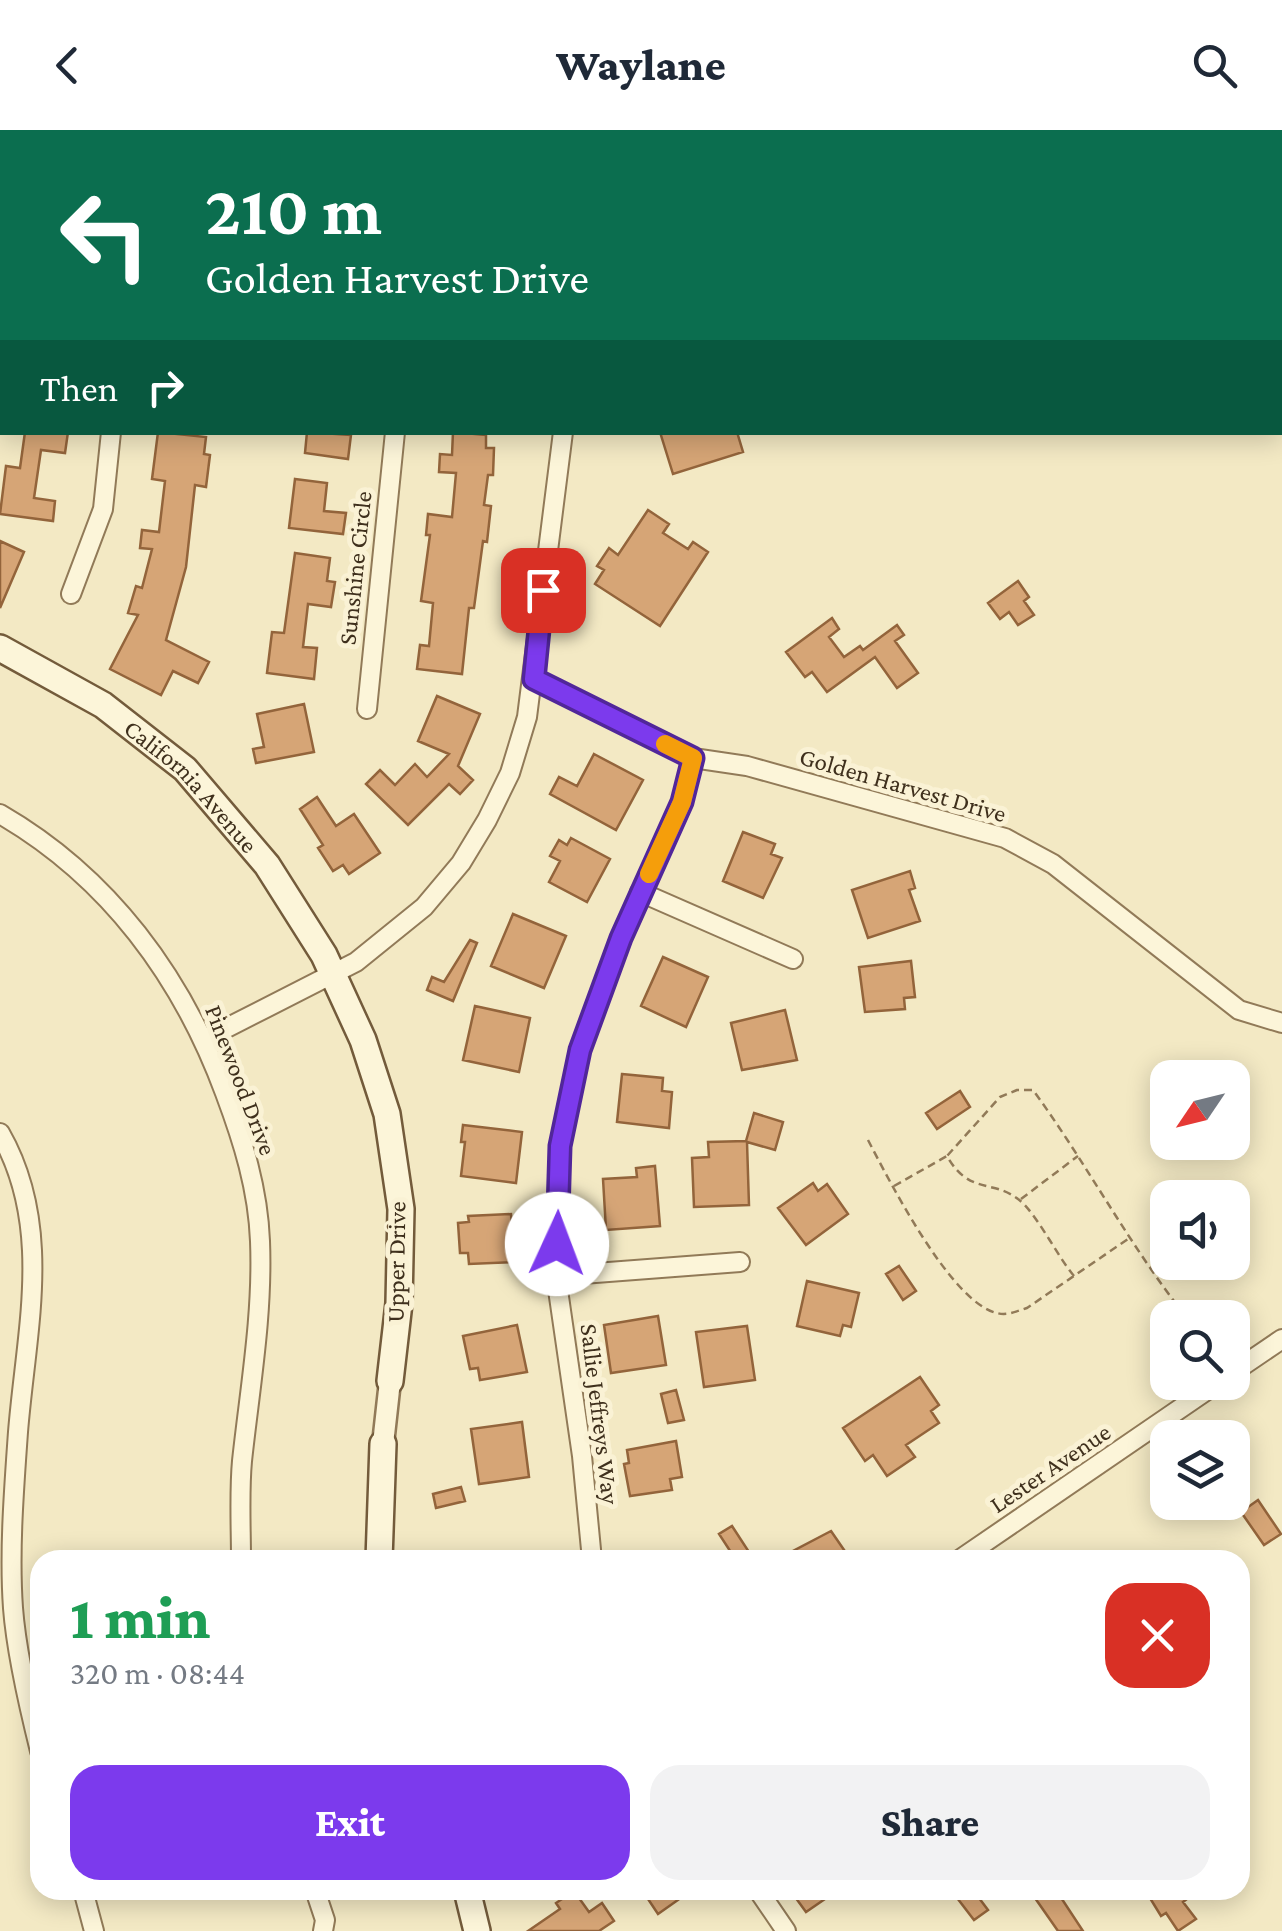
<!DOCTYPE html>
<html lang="en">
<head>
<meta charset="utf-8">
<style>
	body { margin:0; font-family:"Crimson Pro",serif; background:#f2f2f3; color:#1f2937; height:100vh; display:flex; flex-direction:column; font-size:38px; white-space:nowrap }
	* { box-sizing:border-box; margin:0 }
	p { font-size:32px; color:#747a83 }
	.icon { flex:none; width:55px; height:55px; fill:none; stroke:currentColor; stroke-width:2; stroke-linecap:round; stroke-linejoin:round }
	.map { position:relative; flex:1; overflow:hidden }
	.sheet { position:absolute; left:30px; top:1420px; width:1220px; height:350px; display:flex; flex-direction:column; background:#fff; border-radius:30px; box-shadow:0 5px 25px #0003 }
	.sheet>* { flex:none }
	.banner { position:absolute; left:0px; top:0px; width:1282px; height:305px; box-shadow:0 5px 25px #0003; background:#0b6e4f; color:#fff; overflow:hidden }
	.needle { width:65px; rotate:235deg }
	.fabs { position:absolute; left:1150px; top:930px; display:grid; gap:20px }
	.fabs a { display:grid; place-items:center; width:100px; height:100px; border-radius:20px; background:#fff; box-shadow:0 5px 25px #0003; font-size:50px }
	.pin { position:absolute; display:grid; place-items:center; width:85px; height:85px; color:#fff; margin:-42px; border-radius:20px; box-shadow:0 5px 15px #0006 }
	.me { position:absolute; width:110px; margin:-55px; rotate:2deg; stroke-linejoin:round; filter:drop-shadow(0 0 8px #0008) }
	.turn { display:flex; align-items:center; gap:35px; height:210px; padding:0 40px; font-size:45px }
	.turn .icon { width:130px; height:130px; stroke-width:2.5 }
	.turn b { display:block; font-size:70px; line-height:85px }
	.then { display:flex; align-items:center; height:95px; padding:0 40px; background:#0003; gap:20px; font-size:38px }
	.round { display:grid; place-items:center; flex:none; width:105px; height:105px; border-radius:30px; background:#f2f2f3 }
	.head { display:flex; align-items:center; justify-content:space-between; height:170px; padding:0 40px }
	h1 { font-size:60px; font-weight:800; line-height:75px; color:#1e9e55 }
	.action { display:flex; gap:20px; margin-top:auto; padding:20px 40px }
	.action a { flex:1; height:115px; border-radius:30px; background:#7c3aed; color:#fff; font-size:40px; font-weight:800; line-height:115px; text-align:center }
	.action a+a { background:#f2f2f3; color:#1f2937 }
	header { display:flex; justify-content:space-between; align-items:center; height:130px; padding:0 40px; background:#fff; font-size:45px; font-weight:800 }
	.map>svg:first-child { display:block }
	.building { fill:#d6a576; stroke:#93643b; stroke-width:2.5 }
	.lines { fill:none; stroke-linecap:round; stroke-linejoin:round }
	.service-casing { stroke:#917a58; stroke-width:14 }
	.minor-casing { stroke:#917a58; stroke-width:22 }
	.tertiary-casing { stroke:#917a58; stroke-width:25 }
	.secondary-casing { stroke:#735b3b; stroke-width:30 }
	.path { stroke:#917a58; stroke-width:2.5; stroke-dasharray:8 5; stroke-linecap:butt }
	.service { stroke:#fcf5d9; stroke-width:9 }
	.minor { stroke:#fcf5d9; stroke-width:18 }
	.tertiary { stroke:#fcf5d9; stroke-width:20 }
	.secondary { stroke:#fcf5d9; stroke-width:25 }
	.route-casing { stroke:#51269a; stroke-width:25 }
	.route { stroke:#7c3aed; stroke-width:18 }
	.slow { stroke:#f59e0b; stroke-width:18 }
	.labels { text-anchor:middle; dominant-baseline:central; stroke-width:10; stroke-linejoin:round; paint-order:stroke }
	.street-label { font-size:25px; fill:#3f301d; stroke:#faf2d5 }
</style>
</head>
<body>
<header><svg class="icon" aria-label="back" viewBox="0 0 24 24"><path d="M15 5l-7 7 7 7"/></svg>Waylane<svg class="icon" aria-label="search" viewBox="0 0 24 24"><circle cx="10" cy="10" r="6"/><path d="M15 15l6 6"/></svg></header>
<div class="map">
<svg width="1282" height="1801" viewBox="0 0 1282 1801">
	<rect width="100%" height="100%" fill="#f3e9c4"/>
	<path class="building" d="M25,302H68L65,323L41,320L34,368L55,371L53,391L0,384L6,336L20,338Z
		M158,302L206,307L204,324L210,325L206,357L195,355L186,437L166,510L209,532L198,553L173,541L161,565L110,539L138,485L128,483L136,456L142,458L152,419L140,418L142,400L159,402L165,351L152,349Z
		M307,302L351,305L348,329L305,323Z
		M453,302L486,305V318H494L493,345H488L484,375L491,376L487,412L483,411L474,478H469L462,544L417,539L420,515L429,516L433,473L421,471L430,405H426L428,384L452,387L456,343L439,342L440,324L452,325Z
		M660,302H737L743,322L673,344Z
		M295,349L327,353L324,381L346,383L343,404L289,398Z
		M648,380L669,394L663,403L688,419L693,412L708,422L660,496L595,454L604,440L597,436L609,418L618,425Z
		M0,411L24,422L0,478Z
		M295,423L330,428L327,451L335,452L331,477L308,474L303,517L317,518L314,549L267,543L272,502L284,503Z
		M1018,451L1029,467L1024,471L1034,485L1018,495L1009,482L1000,489L988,473Z
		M832,488L839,499L829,507L844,527L860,516L863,520L897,495L904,505L895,511L918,543L897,558L875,527L827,562L812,542L805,547L786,522Z
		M437,566L480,584L458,636L473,650L460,664L449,654L408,695L366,654L380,640L395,655L415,634L427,647L449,624L418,611Z
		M304,574L314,622L256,633L253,619L264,617L257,584Z
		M594,624L643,650L616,700L550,664L559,647L577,656Z
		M317,667L336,696L354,684L380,723L349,744L343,735L333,741L318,718L323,715L300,679Z
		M743,702L775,714L771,724L782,728L763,768L723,751Z
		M571,708L610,729L587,772L549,752L560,731L550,726L559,710L567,715Z
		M910,741L915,758L909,760L920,791L868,808L852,760Z
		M513,784L566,806L544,858L491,836Z
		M470,810L477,813L453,871L427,860L432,847L444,852Z
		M663,827L708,847L686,897L641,876Z
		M911,831L915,867L904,868L905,879L865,882L859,837Z
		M475,876L530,888L519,942L463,930Z
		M785,880L797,930L742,940L731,893Z
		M622,944L663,948L662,961L672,962L669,998L617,992Z
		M960,961L970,977L937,999L926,983Z
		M754,983L783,992L775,1020L747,1012L749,1075L694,1077L692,1028L709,1027L708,1012L746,1011Z
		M463,995L522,1002L516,1053L461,1046L465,1012H461Z
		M655,1036L660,1096L606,1100L603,1049L637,1047L636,1038Z
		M813,1053L818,1061L827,1054L848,1084L806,1115L778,1078Z
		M511,1084L514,1132L469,1134L468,1123H460L458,1093L469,1092L468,1086Z
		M899,1136L916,1161L903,1170L886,1144Z
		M807,1151L859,1163L851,1197L843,1195L840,1206L797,1196Z
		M658,1186L666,1235L611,1243L604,1195Z
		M517,1195L527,1242L480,1250L478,1238L470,1239L463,1206Z
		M747,1196L755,1250L704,1257L696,1202Z
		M920,1247L939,1275L931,1281L939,1293L906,1315L915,1327L887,1346L873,1325L865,1331L843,1298Z
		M676,1260L684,1290L668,1293L661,1264Z
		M522,1292L529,1347L479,1354L471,1299Z
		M676,1311L682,1347L670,1349L672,1360L630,1366L624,1334L629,1333L627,1320Z
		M461,1357L465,1371L436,1378L433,1364Z
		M1258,1370L1281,1404L1264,1415L1241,1382Z
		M732,1396L749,1422L736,1430L719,1404Z
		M831,1401L851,1430H799L793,1421Z
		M642,1760H692L658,1784Z
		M790,1760H838L806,1782Z
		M951,1760H973L988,1780L974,1790Z
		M1047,1760H1056L1083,1801H1058L1035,1768Z
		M1145,1760H1181L1187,1769L1183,1772L1196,1789L1178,1801L1166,1783L1161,1786Z
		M574,1761L589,1782L602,1773L614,1791L599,1801H528L560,1779L556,1773Z"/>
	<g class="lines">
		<defs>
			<path id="service" d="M297,0L300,2"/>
			<path id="minor" d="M1204,0L1205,2
				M979,2L980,0
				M1004,2V0
				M0,69L2,68
				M1280,122L1282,124
				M71,464L103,379L111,302
				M534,549L693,628L747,636L1005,708L1053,734L1239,880L1282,893
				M367,579L395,302
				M0,684C109,747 182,847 225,963C243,1011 258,1059 260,1111C263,1185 250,1257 242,1331C239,1363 241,1397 241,1430
				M640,762L793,829
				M205,909L356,832L424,777L461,733L487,690L510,643L527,587L563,302
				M0,1003C54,1097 26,1201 18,1302C14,1359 9,1421 13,1478C16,1518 30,1581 40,1621
				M556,1146L740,1132
				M1232,1243L1282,1209
				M592,1430L582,1326L556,1146L560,1016L580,920L621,808L682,672L693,628
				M959,1430L1219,1252
				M83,1760L94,1801
				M315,1760L325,1790L323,1801
				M758,1760L786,1801"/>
			<path id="tertiary" d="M383,1314L390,1251"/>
			<g id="secondary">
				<path id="s1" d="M0,518L103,575L185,639L267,735L324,825L363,910L387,984L401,1079L399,1173L390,1251"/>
				<path d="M379,1430L383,1314"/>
				<path d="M467,1760L477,1801"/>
			</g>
		</defs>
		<use href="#service" class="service-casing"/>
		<use href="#minor" class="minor-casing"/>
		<use href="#tertiary" class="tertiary-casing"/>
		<use href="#secondary" class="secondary-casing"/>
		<path class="path" d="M868,1010C889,1050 951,1173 997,1183C1007,1186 1017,1181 1027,1178L1128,1109
			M894,1056L947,1026
			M1021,1069L1078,1026
			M1074,1146C1057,1126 1036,1082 1018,1069C992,1049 969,1065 947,1026L1000,967L1017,960H1033C1087,1034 1129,1115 1187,1188"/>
		<use href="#service" class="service"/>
		<use href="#minor" class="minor"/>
		<use href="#tertiary" class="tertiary"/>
		<use href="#secondary" class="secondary"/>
	</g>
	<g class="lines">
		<defs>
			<path id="route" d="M543,460L534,549L693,628L682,672L621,808L580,920L560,1016L557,1114"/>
		</defs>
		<use href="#route" class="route-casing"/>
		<use href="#route" class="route"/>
		<path class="slow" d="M649,744L682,672L693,628L665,614"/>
	</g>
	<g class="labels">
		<g class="street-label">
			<text transform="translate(355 438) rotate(-84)">Sunshine Circle</text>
			<text transform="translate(903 655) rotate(16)">Golden Harvest Drive</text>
			<text stroke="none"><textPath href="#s1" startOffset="238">California Avenue</textPath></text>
			<text transform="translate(241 950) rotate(69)">Pinewood Drive</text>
			<text transform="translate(396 1132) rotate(-89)">Upper Drive</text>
			<text transform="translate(600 1284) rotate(83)">Sallie Jeffreys Way</text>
			<text transform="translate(1050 1338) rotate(-34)">Lester Avenue</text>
		</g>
	</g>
</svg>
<div class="fabs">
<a><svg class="needle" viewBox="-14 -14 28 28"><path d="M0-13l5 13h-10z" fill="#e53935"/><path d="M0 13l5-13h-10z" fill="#747a83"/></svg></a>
<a><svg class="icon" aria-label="sound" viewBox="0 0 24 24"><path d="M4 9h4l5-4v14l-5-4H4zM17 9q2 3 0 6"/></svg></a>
<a><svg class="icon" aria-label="search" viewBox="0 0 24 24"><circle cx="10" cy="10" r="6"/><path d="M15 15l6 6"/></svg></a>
<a><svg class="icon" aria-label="layers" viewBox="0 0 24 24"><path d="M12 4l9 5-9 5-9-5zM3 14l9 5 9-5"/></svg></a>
</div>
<div class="pin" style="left:543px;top:460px;background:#d93025"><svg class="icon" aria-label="arrive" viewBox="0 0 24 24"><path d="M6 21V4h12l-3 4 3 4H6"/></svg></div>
<svg class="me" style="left:557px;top:1114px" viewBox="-20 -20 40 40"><circle r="19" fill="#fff"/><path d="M0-13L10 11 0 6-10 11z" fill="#7c3aed"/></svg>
<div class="banner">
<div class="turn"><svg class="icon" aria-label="left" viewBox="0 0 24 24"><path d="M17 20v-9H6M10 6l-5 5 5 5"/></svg><div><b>210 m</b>Golden Harvest Drive</div></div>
<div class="then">Then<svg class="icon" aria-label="right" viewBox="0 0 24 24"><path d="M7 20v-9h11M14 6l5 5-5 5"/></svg></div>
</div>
<section class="sheet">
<div class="head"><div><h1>1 min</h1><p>320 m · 08:44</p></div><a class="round" style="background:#d93025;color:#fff"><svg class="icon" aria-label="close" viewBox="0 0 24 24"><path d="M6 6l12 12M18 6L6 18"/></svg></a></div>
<div class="action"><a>Exit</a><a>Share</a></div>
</section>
</div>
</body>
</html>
